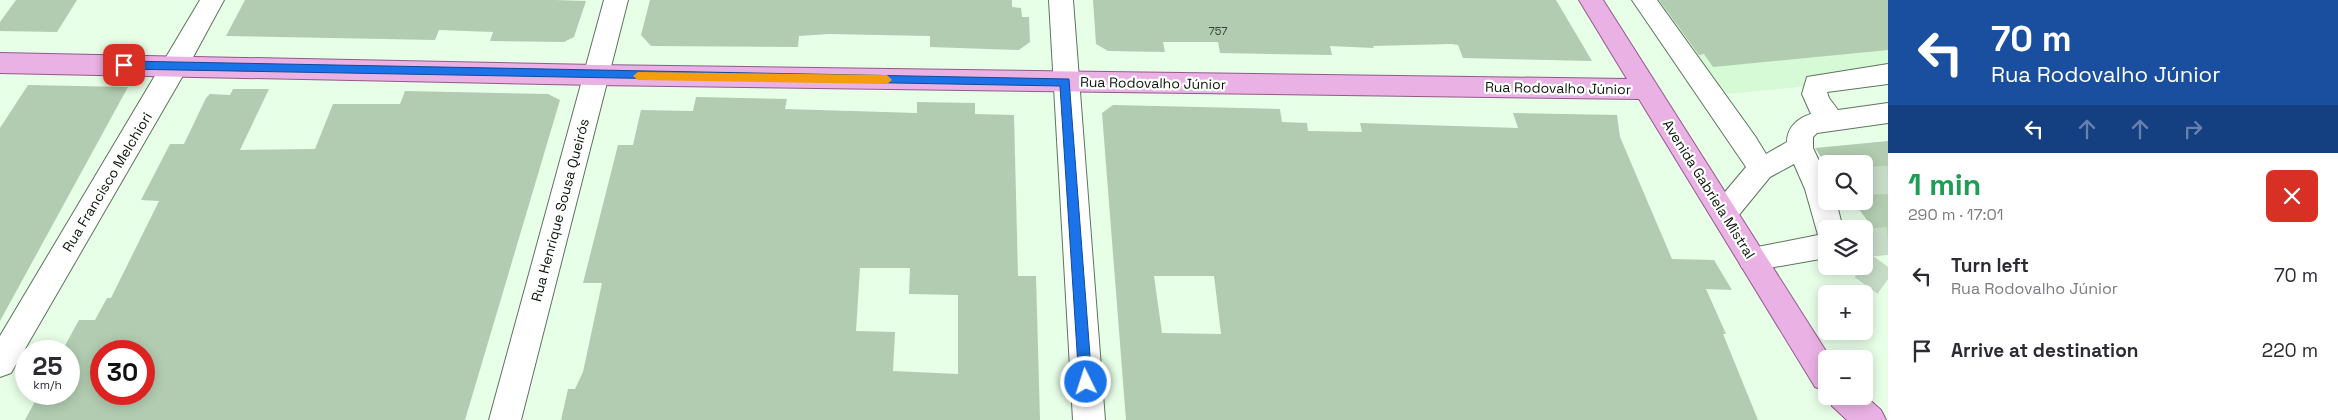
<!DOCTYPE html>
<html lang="en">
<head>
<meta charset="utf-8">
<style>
	body { margin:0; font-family:"Space Grotesk",sans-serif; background:#f7f7f7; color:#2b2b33; height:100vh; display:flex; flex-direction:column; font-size:19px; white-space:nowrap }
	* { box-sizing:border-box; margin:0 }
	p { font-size:16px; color:#7c7c81 }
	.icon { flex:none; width:28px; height:28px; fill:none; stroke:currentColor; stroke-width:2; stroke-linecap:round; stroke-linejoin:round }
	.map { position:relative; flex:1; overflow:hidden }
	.side { display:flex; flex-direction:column; background:#fff; width:450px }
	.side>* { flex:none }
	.hud { background:#1a4fa0; color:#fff; overflow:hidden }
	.buttons { position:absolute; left:1818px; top:155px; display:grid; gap:10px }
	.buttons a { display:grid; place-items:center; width:55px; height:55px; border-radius:8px; background:#fff; box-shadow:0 2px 12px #0003; font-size:25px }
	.speed { position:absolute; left:15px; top:340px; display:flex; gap:10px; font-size:25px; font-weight:700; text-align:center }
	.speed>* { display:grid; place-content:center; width:65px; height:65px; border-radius:50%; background:#fff; box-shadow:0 2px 12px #0003; line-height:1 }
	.speed small { font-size:12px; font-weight:400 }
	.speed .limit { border:8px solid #d22; background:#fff; color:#111 }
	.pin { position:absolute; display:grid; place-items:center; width:42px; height:42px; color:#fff; margin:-21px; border-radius:10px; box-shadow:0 2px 8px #0006 }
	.me { position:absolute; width:55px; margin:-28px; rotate:356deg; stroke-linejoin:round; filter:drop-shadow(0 0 4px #0008) }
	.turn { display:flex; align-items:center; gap:18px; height:105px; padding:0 20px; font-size:22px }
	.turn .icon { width:65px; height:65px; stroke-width:2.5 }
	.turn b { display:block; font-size:35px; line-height:42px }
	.lanes { display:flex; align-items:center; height:48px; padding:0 20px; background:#0003; justify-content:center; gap:25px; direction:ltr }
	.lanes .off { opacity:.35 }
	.round { display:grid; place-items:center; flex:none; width:52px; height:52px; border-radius:8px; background:#f7f7f7 }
	.overview { display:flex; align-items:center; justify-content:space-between; height:85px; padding:0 20px }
	h1 { font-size:30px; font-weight:700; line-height:38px; color:#1e9e55 }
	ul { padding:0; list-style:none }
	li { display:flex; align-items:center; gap:15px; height:75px; padding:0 20px }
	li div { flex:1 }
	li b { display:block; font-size:19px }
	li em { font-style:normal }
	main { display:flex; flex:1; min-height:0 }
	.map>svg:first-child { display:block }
	.built { fill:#d6f9d6 }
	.building { fill:#b1ccb1; fill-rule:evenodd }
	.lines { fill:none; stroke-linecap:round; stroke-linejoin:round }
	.minor-tunnel { stroke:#c6dbc6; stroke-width:28; stroke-dasharray:28 14; stroke-linecap:butt }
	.minor-casing { stroke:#5c755c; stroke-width:2 }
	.major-casing { stroke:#93598c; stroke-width:2 }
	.minor { fill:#fff; fill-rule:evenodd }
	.major { fill:#eab1e4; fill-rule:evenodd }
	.route { fill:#1a73e8; stroke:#114b97 }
	.slow { fill:#f59e0b }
	.labels { text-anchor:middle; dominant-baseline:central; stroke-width:4.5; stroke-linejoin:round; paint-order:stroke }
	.number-label { font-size:11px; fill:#344334 }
	.street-label { font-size:14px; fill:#0b150b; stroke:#fff }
</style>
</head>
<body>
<main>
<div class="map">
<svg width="1888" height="420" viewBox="0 0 1888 420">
	<rect width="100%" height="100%" fill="#e7fee7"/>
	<path class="built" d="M1643,0H1888V78L1707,96Z"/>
	<path class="building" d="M16,0H77L57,32L0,31V22Z
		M245,0H555L586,1L574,37L564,42L490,41L493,32L439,30L435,40L226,36Z
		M650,0H1012V7L1021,8L1022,17H1029L1030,42L1019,50L930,47V36L829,34L799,36L798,47L651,46L641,35Z
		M1093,0H1556L1592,61L1463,58L1458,45L1451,44L1373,46L1374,48L1330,46L1332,55L1220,53L1218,42H1163L1165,52L1108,51L1096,44Z
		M1659,0H1888V50L1713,67L1704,54L1699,55Z
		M28,85L128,87L0,321V128Z
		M233,89H269L240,150L315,149L333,104H400L405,91L548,94L560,100L465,420H25L39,394H69V351H62L79,320H95L107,298H111L159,201L141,200L170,144H184L206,98L210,94L230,95ZM101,351H144V394H101Z
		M696,97L787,99L785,109L917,113V102L975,103V114L1014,115L1018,276H1036L1040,420H561L568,389H575L583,372L602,283H583L618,145H633L641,110L693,111ZM860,268H910L909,294L958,295V374L893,371L895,332L856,331Z
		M1113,105L1280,109L1282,122L1307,123L1308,131L1362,132L1360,123L1518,128L1513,113L1617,115L1620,137L1672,259L1714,260L1732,290L1706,289L1726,334H1723L1758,420H1126L1102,113ZM1154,276H1214L1221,334L1162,333Z
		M1888,141V249L1853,201H1864V164H1826L1815,148Z"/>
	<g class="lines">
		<path class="minor-tunnel" d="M1864,181L1888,180
			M1864,243L1888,241
			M1863,266L1888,284"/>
		<defs>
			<path id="minor" d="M200,0H224L185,72L11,373L0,377V336Z
				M604,0H628L521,420H489Z
				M1049,0H1073L1105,420H1073Z
				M1632,0H1657L1755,136L1766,154L1787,142C1787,127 1798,118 1811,114L1802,94L1807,77L1888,64V84L1827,92L1829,98L1838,110L1888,103V123L1817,133L1813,137V148L1826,176V201H1836L1843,229H1826V258L1752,271L1742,268L1738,259L1742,250L1818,235L1805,189L1794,164L1770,177L1734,221L1724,225L1714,221L1710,213L1714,205L1746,167Z"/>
			<path id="major" d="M1579,0H1603L1831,359H1826V391L1815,387L1639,99L596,85L0,73V53L596,65L1627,79Z
				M1864,395L1881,410L1886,420H1847L1832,406L1828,396H1864Z"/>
		</defs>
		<use href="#minor" class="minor-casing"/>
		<use href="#major" class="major-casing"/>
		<use href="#minor" class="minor"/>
		<use href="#major" class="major"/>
	</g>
	<path class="route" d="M124,61L1069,79L1092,382L1090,386L1086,388L1081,386L1079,382L1060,86L124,69L119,65Z"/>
	<path class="slow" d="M638,72L887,75L892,80L887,84L638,80L633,76Z"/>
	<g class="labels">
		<g class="number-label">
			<text x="1218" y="31">757</text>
		</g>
		<g class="street-label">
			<text transform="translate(1153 83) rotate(1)">Rua Rodovalho Júnior</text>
			<text transform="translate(1558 88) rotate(1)">Rua Rodovalho Júnior</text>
			<text transform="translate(107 182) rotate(-59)">Rua Francisco Melchiori</text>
			<text transform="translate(1709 189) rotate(58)">Avenida Gabriela Mistral</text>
			<text transform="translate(560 210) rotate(-75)">Rua Henrique Sousa Queirós</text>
		</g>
	</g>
</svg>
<div class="buttons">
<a><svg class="icon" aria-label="search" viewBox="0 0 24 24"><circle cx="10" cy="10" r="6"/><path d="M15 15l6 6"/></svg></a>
<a><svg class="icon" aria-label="layers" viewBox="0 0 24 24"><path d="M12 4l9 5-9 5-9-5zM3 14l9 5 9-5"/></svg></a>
<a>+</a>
<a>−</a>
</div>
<div class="speed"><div>25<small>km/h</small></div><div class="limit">30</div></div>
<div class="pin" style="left:124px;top:65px;background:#d93025"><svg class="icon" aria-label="arrive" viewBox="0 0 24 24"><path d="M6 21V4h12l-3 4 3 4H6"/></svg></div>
<svg class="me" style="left:1086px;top:382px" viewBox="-20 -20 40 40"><circle r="17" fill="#1a73e8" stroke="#fff" stroke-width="3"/><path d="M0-11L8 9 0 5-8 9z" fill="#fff"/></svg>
</div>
<section class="side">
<div class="hud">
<div class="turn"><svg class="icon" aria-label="left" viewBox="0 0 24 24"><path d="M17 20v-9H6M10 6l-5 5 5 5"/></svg><div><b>70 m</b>Rua Rodovalho Júnior</div></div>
<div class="lanes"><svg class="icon" aria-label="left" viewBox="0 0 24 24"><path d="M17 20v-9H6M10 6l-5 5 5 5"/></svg><svg class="icon off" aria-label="ahead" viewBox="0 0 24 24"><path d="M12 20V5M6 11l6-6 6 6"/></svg><svg class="icon off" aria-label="ahead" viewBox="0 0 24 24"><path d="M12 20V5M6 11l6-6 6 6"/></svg><svg class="icon off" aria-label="right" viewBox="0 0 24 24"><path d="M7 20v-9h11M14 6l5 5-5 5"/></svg></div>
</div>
<div class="overview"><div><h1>1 min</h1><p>290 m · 17:01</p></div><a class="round" style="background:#d93025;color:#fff"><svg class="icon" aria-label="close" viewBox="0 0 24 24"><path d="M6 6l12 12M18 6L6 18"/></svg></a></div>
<ul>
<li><svg class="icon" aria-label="left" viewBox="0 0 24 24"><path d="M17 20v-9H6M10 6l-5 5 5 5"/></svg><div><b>Turn left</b><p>Rua Rodovalho Júnior</p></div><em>70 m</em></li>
<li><svg class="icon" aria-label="arrive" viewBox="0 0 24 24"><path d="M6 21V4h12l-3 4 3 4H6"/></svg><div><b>Arrive at destination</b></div><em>220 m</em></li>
</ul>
</section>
</main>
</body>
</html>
